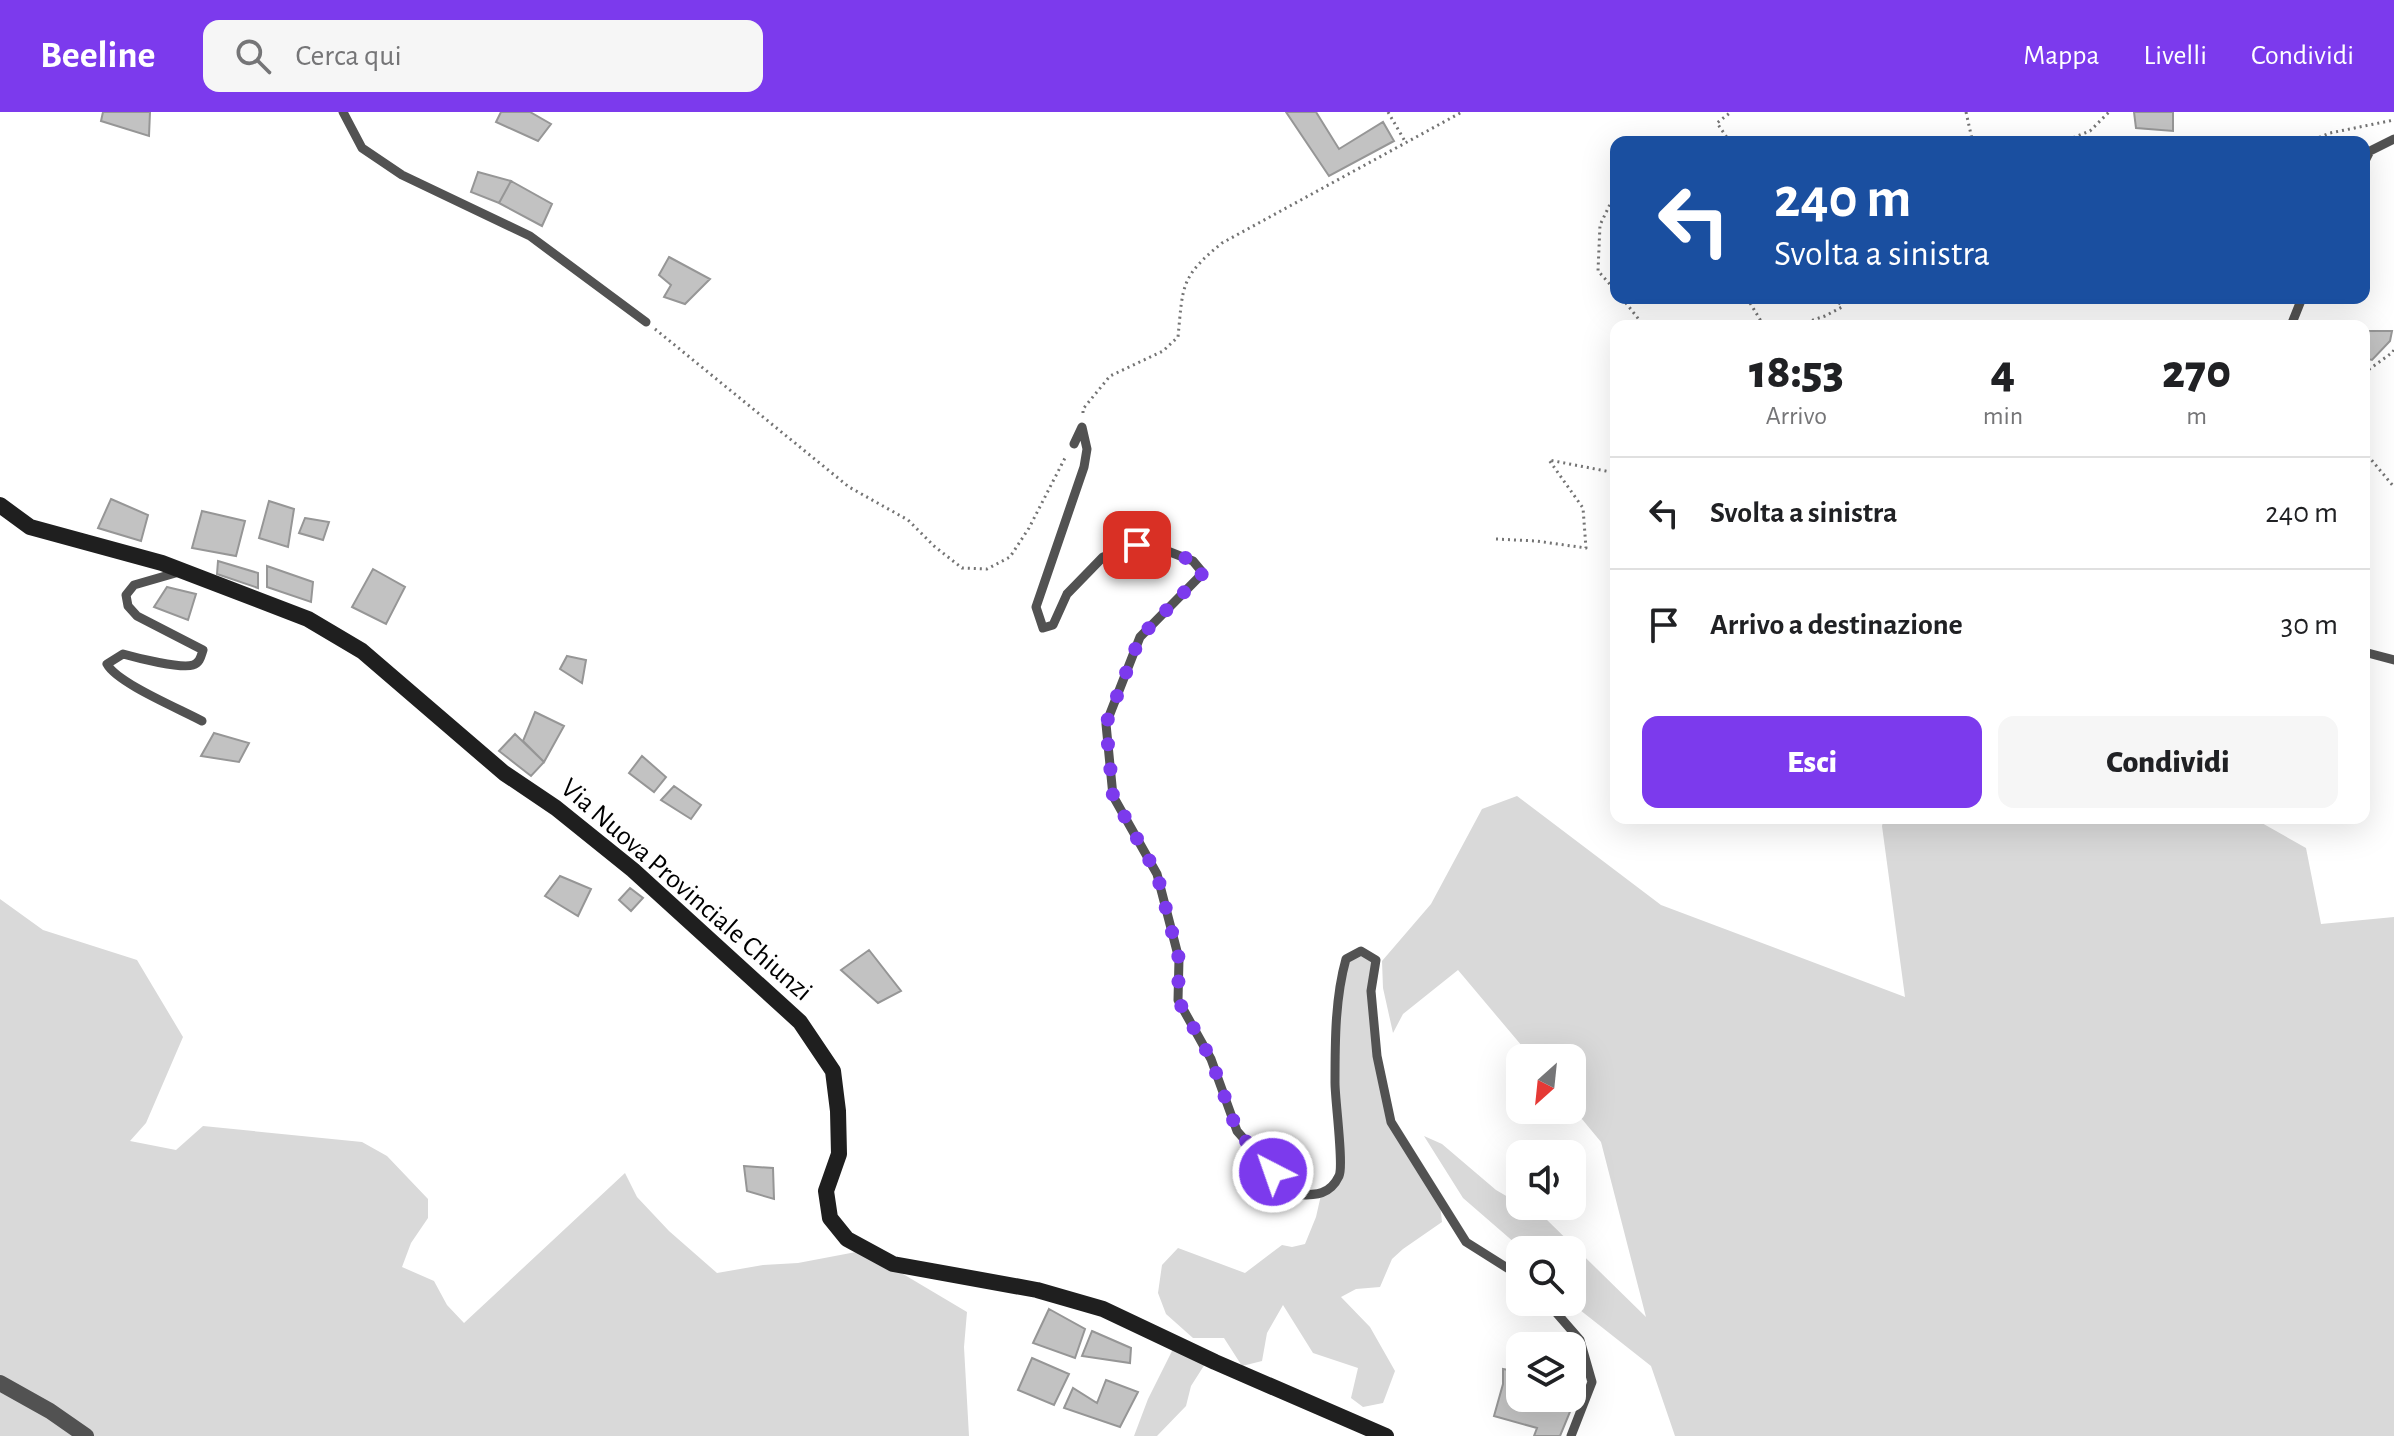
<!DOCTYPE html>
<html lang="it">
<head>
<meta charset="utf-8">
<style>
	body { margin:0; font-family:"Alegreya Sans",sans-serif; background:#f6f6f6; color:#202124; height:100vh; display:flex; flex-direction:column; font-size:30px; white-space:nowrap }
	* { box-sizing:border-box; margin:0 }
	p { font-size:26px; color:#757577 }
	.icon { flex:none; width:44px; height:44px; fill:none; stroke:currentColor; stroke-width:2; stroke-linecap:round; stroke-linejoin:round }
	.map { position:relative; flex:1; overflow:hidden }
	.panel { position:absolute; left:1610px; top:208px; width:760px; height:504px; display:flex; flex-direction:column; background:#fff; border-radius:16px; box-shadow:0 8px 32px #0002 }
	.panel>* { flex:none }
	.banner { position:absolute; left:1610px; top:24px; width:760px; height:168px; border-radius:16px; box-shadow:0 8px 32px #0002; background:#1a4fa0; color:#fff; overflow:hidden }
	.needle { width:52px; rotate:207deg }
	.fabs { position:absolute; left:1506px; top:932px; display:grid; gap:16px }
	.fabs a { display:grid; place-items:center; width:80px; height:80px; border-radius:16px; background:#fff; box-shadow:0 8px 32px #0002; font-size:40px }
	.pin { position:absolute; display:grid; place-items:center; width:68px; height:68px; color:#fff; margin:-34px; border-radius:16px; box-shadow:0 4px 12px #0006 }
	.me { position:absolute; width:88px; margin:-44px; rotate:319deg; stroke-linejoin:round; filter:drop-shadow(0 0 6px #0008) }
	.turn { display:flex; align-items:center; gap:28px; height:168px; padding:0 32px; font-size:36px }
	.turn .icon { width:104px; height:104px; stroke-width:2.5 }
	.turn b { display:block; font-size:56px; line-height:68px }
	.eta { display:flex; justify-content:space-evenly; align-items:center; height:136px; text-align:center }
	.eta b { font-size:48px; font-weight:800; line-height:56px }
	.action { display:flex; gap:16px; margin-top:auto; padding:16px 32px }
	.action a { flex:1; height:92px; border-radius:16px; background:#7c3aed; color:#fff; font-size:32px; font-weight:800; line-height:92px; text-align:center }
	.action a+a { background:#f6f6f6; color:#202124 }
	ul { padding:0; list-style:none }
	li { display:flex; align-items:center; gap:24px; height:112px; padding:0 32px; border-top:2px solid #e0e0e0 }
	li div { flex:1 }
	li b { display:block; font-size:30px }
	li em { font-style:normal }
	header { display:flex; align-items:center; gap:48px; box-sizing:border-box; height:112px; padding:0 40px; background:#7c3aed; color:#fff }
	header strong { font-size:38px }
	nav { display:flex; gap:44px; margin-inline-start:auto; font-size:28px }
	.search { width:560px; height:72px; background:#f6f6f6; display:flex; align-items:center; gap:20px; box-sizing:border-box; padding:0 28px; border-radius:16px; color:#757577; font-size:30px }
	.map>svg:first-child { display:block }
	.green { fill:#d9d9d9 }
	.building { fill:#c2c2c2; stroke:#969696; stroke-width:2 }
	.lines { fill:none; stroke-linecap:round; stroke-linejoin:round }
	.path { stroke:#747474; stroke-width:3; stroke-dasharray:2 4; stroke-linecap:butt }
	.service { stroke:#525252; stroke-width:9 }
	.minor { stroke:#525252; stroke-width:16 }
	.secondary { stroke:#1f1f1f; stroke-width:16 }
	.route { stroke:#7c3aed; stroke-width:14; stroke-dasharray:0 25.2 }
	.labels { text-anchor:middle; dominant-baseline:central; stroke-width:6; stroke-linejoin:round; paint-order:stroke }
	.street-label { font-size:28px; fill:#000; stroke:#fff }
</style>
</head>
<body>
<header>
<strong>Beeline</strong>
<div class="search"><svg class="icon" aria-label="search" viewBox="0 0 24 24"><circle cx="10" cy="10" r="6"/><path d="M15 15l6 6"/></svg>Cerca qui</div>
<nav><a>Mappa</a><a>Livelli</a><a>Condividi</a></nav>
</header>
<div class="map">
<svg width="2394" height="1324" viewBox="0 0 2394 1324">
	<rect width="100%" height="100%" fill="#fff"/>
	<path class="green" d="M1517,684L1661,793L1905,885L1882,714L1884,706H2253L2306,736L2321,812L2394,805V1324H1675L1651,1254L1580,1198L1572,1189V1138H1523L1463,1086L1424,1024L1442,1032L1496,1078L1546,1107L1646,1205L1601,1030L1572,995V946H1532L1458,858L1403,902L1393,921L1383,876L1382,849L1431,792L1482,697Z
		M0,787L43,818L137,848L183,925L146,1011L130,1029L176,1038L203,1014L362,1030L387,1044L428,1087V1106L411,1131L402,1155L434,1169L447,1193L464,1211L625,1061L637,1085L669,1119L717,1161L763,1153L798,1151L856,1140L898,1159L967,1200L964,1235L969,1324H0Z
		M1361,839L1376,848L1371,879L1391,1010L1440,1092L1442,1110L1403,1137L1392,1147L1380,1175L1356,1177L1341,1185L1370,1215L1395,1259L1383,1291L1363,1295L1351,1286L1358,1256L1313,1241L1283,1193L1267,1221L1262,1249L1242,1254L1224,1226H1193L1166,1202L1158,1181L1162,1153L1178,1136L1245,1161L1282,1133L1292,1135L1305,1132L1316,1105L1321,1083L1342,1060L1339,1034V872L1346,847Z
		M1173,1237L1205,1252L1191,1274L1186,1294L1157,1324H1134L1148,1287Z"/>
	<path class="building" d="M103,0H150L149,24L101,9Z
		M501,0H530L551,12L538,29L496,10Z
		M1286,0H1316L1339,37L1383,10L1394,29L1329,64Z
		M2134,0H2173V19L2136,16Z
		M478,60L511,69L499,91L471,80Z
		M511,69L552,92L542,114L499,91Z
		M669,145L710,167L685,192L664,185L671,173L659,163Z
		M2364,219H2392L2390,229L2372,248L2364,246Z
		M111,387L148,403L141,429L98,416Z
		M269,389L294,397L288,435L259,426Z
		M202,399L245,409L236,444L192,436Z
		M305,406L329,410L323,428L299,421Z
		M218,449L258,461V476L217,462Z
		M267,454L313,470L311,490L267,475Z
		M373,457L405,475L386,512L352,495Z
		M167,475L196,482L188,508L154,495Z
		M567,544L586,548L582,571L560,557Z
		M535,600L564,614L544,650L523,629Z
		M214,621L249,631L239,650L201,644Z
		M515,622L544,650L531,664L499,639Z
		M642,644L666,665L654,680L629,661Z
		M674,674L701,693L691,707L661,688Z
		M560,764L591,777L578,804L545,784Z
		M630,776L643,786L631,799L619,788Z
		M869,838L901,879L878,891L841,858Z
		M744,1054L773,1056L774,1087L747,1079Z
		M1049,1197L1085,1217L1075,1246L1033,1231Z
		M1092,1219L1131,1236L1130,1251L1082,1244Z
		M1032,1246L1069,1262L1054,1293L1018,1278Z
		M1503,1257L1520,1260V1286H1572V1275L1579,1278L1560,1324H1534L1537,1316L1494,1304L1503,1272Z
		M1106,1268L1138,1280L1120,1315L1064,1296L1073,1276L1097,1291Z"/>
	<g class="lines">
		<path class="path" d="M1388,0L1406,31
			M1966,0L1972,27L1970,30
			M1730,30L1717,11L1731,0
			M2062,30L2090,19L2109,0
			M2308,30L2330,21L2394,8
			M1616,85L1614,84L1600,113L1598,159L1616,179
			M1622,186L1644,214
			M1747,186L1764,214
			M1795,214L1825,204L1842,195L1836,186
			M655,217L849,375L908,408L934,434L962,456L987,457L1010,445L1029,416L1066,344
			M2364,261L2393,240L2394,237
			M1083,301V297L1110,264L1163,239L1178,225C1183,174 1180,165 1222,131L1462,0
			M2364,339L2394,375
			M1496,427L1536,429L1586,436L1583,396L1549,348L1616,361"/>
		<path class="service" d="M343,0L362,36L402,63L530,124L646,210
			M2364,51L2370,39L2394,27
			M2292,211L2302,186
			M1074,332L1082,315L1087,337L1084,355L1036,495L1043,516L1053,513L1067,482L1103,445L1137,433L1165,438L1193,449L1203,461L1140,525L1106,612L1113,684L1157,762L1179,847L1178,888L1211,947L1237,1019L1273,1060L1298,1083C1316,1083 1330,1083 1339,1064C1344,1054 1335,988 1335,971C1335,930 1335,886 1346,847L1361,839L1376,848L1371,879L1377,944L1391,1010L1466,1130L1520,1164
			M179,460L134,473L126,483L128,494L137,504L203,538C201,544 200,551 193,553C181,557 137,546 123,542L107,552C117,571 180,597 202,609
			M2364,540L2394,548
			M1547,1190L1580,1228L1592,1270L1571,1324"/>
		<path class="minor" d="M0,1271L50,1299L86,1324"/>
		<path class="secondary" d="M0,393L30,415L162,451L308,507L362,539L504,661L556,696L633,758L800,910L833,959L838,999L839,1042L826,1079L830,1106L847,1127L893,1152L1037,1178L1103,1197L1215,1250L1386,1324"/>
	</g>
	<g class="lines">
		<path class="route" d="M1137,433C1162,437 1187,440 1203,461L1140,525L1106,612L1113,684L1157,762L1179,847L1178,888L1211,947L1237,1019L1273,1060"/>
	</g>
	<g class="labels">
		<g class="street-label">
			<text transform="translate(686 778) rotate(41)">Via Nuova Provinciale Chiunzi</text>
		</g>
	</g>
</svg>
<div class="fabs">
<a><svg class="needle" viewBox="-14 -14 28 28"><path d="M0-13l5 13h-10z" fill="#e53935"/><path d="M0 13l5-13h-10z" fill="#757577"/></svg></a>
<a><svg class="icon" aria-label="sound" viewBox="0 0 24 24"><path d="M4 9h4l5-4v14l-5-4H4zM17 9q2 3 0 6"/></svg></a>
<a><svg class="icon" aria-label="search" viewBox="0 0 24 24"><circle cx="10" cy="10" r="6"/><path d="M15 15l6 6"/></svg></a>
<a><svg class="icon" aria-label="layers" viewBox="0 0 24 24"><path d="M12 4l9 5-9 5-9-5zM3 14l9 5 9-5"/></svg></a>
</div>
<div class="pin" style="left:1137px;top:433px;background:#d93025"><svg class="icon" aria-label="arrive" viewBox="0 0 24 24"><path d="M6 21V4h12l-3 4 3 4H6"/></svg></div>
<svg class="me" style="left:1273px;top:1060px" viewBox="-20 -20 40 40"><circle r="17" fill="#7c3aed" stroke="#fff" stroke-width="3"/><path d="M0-11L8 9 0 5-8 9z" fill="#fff"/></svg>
<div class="banner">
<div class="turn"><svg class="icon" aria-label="left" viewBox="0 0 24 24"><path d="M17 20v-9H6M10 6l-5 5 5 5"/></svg><div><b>240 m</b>Svolta a sinistra</div></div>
</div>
<section class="panel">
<div class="eta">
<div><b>18:53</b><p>Arrivo</p></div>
<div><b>4</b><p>min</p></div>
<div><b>270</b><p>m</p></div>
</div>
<ul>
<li><svg class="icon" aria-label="left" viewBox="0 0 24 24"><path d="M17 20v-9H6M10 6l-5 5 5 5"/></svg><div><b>Svolta a sinistra</b></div><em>240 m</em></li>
<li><svg class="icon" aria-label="arrive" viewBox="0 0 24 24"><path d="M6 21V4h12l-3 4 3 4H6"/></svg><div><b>Arrivo a destinazione</b></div><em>30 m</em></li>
</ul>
<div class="action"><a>Esci</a><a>Condividi</a></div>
</section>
</div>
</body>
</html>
